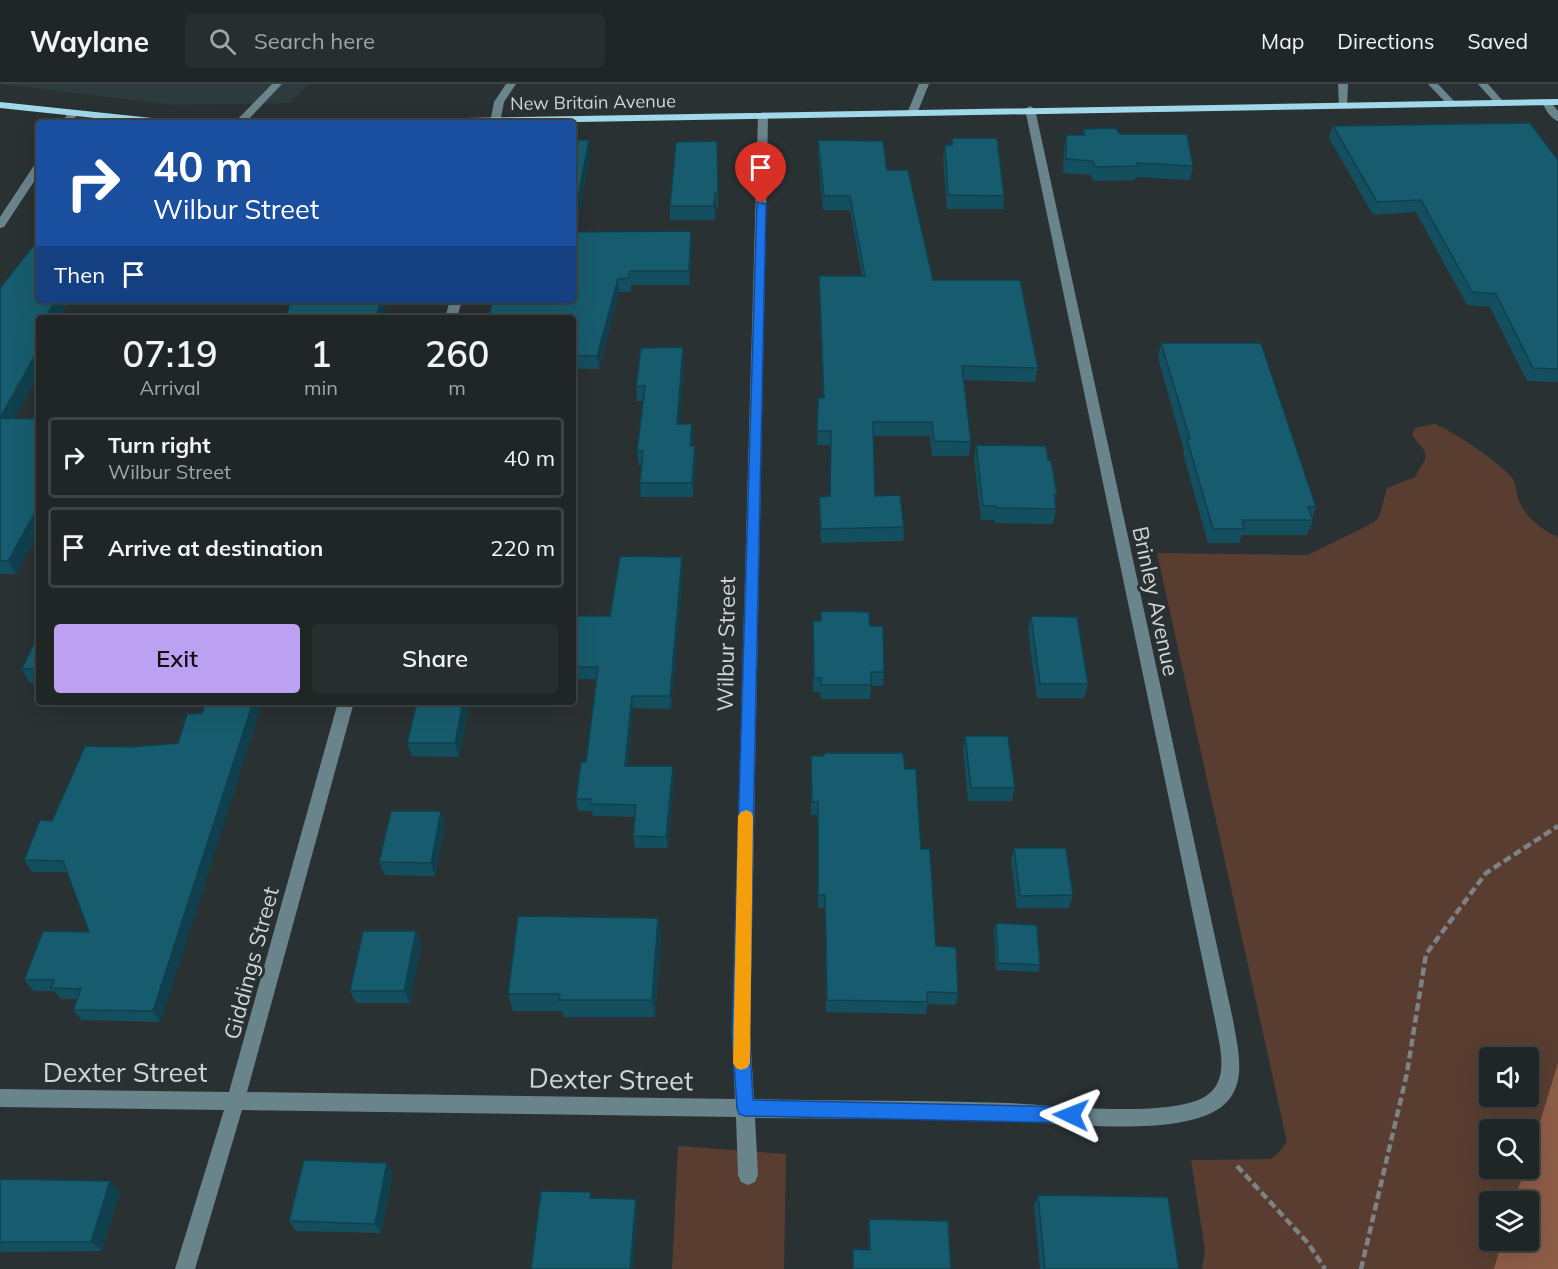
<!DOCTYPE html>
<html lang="en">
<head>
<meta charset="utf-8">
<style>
	body { margin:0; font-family:Mulish,sans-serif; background:#282d2e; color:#f1f3f6; height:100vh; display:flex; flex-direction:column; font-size:22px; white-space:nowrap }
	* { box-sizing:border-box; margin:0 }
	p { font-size:20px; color:#a2a5a7 }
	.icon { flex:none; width:33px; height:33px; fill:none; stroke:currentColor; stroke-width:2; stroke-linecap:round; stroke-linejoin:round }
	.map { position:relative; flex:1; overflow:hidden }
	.drawer { position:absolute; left:36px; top:231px; width:540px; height:390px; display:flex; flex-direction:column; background:#202526; border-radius:6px; box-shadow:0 6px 24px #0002,0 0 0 2px #3d4243 }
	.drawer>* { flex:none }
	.hud { position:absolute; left:36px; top:36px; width:540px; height:183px; border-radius:6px; box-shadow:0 6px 24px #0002,0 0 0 2px #3d4243; background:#1a4fa0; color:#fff; overflow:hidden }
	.controls { position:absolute; left:1479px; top:963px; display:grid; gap:12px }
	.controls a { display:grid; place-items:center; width:60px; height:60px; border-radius:6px; background:#202526; box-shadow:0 6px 24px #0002,0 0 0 2px #3d4243; font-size:30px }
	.pin { position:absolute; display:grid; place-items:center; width:51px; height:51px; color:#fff; margin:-62px -26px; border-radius:50% 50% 50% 0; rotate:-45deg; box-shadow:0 0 6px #0007 }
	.pin .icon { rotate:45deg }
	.me { position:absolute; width:66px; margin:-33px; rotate:272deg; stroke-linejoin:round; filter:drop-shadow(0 0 4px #0008) }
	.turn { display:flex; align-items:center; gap:21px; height:126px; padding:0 18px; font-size:27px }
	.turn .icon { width:78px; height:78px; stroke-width:2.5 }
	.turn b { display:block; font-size:42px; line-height:51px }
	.then { display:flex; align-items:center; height:57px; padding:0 18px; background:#0003; gap:12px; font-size:22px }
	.eta { display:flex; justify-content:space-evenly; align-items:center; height:102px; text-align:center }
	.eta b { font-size:36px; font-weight:600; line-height:42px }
	.button { display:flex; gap:12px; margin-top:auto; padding:12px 18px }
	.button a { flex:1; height:69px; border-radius:6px; background:#bca0f2; color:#111; font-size:24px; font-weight:600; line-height:69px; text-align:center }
	.button a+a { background:#282d2e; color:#f1f3f6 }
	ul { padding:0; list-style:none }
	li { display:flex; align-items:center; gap:18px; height:81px; margin:0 12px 9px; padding:0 6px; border:3px solid #3d4243; border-radius:6px }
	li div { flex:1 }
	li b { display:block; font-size:22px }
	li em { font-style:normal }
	header { display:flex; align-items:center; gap:36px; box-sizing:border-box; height:84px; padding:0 30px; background:#202526; border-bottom:2px solid #3d4243 }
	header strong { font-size:28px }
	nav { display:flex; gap:33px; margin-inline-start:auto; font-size:21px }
	.search { width:420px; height:54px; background:#282d2e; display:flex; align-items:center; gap:15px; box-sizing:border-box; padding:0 21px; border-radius:6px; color:#a2a5a7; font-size:22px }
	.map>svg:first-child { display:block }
	.built { fill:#2d3b3f }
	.green { fill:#593d31; fill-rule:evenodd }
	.water { fill:#8d5d47 }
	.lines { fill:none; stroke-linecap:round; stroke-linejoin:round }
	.path { stroke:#7d8384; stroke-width:4.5; stroke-dasharray:8 4; stroke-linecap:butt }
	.minor { fill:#6a848c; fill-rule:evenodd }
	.major { fill:#a2d9ea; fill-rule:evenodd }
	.wall { fill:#144f5f }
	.shaded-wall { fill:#10404d }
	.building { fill:#175c6e; stroke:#10404d; stroke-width:1.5 }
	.route { fill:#1a73e8; stroke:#114b97; stroke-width:1.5 }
	.slow { fill:#f59e0b }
	.labels { text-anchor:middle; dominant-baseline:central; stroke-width:6; stroke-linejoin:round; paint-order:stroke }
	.far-street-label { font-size:18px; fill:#d0d5d6; stroke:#2a3133 }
	.street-label { font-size:22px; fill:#d0d5d6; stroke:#2a3133 }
	.near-street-label { font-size:27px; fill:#d0d5d6; stroke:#2a3133 }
</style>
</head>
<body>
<header>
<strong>Waylane</strong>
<div class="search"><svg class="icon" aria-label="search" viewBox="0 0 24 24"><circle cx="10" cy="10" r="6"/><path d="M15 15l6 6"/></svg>Search here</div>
<nav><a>Map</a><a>Directions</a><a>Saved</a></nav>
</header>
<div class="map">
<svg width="1558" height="1185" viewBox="0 0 1558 1185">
	<rect width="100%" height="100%" fill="#2a3133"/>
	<path class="built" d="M0,0H309L291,19L175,21Z"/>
	<path class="green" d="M1434,340C1450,345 1506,382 1514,397C1517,403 1516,412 1520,419C1528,435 1542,446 1558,453V1185H1202L1205,1166L1191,1076L1271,1075L1279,1068L1287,1058L1157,469L1308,471L1373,439L1379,433L1387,404L1415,393L1426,374L1424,366L1412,351L1415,344ZM1490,974H1528V1012H1490ZM1490,1046H1528V1084H1490ZM1490,1118H1528V1156H1490Z
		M678,1062L786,1070L784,1185H672Z"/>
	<path class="water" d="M1558,979V1185H1494L1502,1157L1528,1156V1118L1514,1117L1525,1085L1528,1084L1529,1074Z"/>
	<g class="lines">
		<path class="path" d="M1237,1082L1308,1159L1325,1185
			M1361,1185L1407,989L1426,870L1486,789L1558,742"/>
		<path class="minor" d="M272,0H282L245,39H234Z
			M506,0H516L504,18L500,39H490L494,18Z
			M919,0H929L918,27L909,29L908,27Z
			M1338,0H1348L1347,23L1339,21Z
			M1428,0H1438L1454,17V21H1448Z
			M1478,0H1488L1502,16V20H1496Z
			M1543,16H1549L1558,27V37C1551,35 1542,22 1543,16Z
			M1030,22L1035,25L1233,936C1238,966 1249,1003 1220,1024C1175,1055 1058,1038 1004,1037C921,1035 838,1035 755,1034L758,1091L755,1098L748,1101L741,1098L738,1091L736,1033L242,1026L195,1185H175L224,1026L0,1023V1005L229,1008L338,618H354L247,1008L735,1015L732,950L758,31L763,28L768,31L750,950L754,1015C838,1017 923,1016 1008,1019C1053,1021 1170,1035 1206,1012C1231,996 1219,960 1215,936L1025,25Z
			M73,26L78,29L72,39H62L69,27Z
			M39,79V90L4,143L0,144V133L35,80Z
			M450,216H462L457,234H445Z"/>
		<path class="major" d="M1558,15V21L521,39H343L348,36Z
			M0,18L171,36L176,39H142L0,24Z"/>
	</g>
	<path class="wall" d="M1333,42L1558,76V298L1527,297L1490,223L1467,221L1416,128L1373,131L1329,54Z
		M1083,45L1120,50L1193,82L1190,96L1135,93V96L1093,97L1091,91L1063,89L1064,65L1066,51H1082Z
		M952,54L1004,112L1003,125H947L943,74L945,61H951Z
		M573,56L590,69L576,148L692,160L689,201H631V208H619L599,285H573Z
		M818,56L887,86L933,196L1038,284L1035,298L964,296L971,358L969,372H932L930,352H873L875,412L904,443L903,457L821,459L819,427V413L830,412V361H817L818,314H823L819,206V192H862L850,126H823L818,70Z
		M717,57L718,123H716L715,136H670V122Z
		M0,204L39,234V290L15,334L39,335V448L16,490H0Z
		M1161,259L1316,423L1312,434L1313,436L1307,451H1242L1239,459H1208L1183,369L1184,366L1158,274Z
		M684,278L679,340L693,354L692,362L696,376L693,413H641L640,399L642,382H639L637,367L643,317H637L636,302Z
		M976,361L1048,376L1057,410L1055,420L1056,425L1053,440L995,439L994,436H981L974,375Z
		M682,473L683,486L671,625L633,624L628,682L674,695L668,764H635L633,752L635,733L593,732L592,727H578L576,715L586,678L596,595H573V532H610Z
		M821,527L870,542L884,588L883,602H871L870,615H821L820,608H813V537H821Z
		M1031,532L1088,600L1084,614H1037L1028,546Z
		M39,548V599H30L22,585Z
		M470,618L459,673L412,672L407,659Z
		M965,652L1015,704L1012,717H968L963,665Z
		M811,685H905L921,765L936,862L958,909L956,921L927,920L926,930L826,928L825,824H818L817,731H811Z
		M441,727L445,740L435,792L385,791L379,778Z
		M40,736L161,938L82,936L73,926L77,915H61L54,907H34L24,896L89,848L68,788H32L24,776Z
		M1014,764L1073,811L1069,824H1017L1011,777Z
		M658,834L661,852L655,933H564L562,927H513L508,910Z
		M996,839L1040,881L1038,888L996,886L994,845Z
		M416,847L421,859L410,919H356L350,907Z
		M387,1079L393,1089L381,1149L296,1147L289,1137Z
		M0,1095L120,1108L102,1167L0,1168Z
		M1038,1111L1179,1185H1040L1034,1122Z
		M869,1135L951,1185H852L853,1165L869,1166L868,1144Z"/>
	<path class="shaded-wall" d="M589,56L590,69L573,162V140Z
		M715,109L716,123L715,136L714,122Z
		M691,147L692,160L689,201V187Z
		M618,195L619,208L599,285L597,272Z
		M56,216H70L60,234H49L47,231Z
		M381,216H388L383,234H376Z
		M683,263L684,278L678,354L677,340Z
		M39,264V290L8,347L0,334Z
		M692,340L693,354L691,376L690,362Z
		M695,362L696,376L693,413L692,399Z
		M39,421V448L16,490L8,477Z
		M682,473L683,486L671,625L670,612Z
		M632,612L633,624L627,694L625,682Z
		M253,618H263L161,938L153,927Z
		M463,618H470L459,673L455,659Z
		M673,682L674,695L668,764L666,753Z
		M441,727L445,740L435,792L431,779Z
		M658,834L661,852L655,933L652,916Z
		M416,847L421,859L410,919L404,907Z
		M387,1079L393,1089L381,1149L375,1140Z
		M110,1097L120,1108L102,1167L91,1158Z
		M636,1115L638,1126L633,1185H630Z"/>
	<path class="building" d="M1530,39L1558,76V285L1533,284L1496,210L1472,208L1421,116L1377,118L1333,42Z
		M1116,44L1120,50H1187L1193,82L1137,79L1138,82L1095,83L1093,77L1066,75V51H1085L1083,45Z
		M952,54H997L1004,112L948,111L945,61H952Z
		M573,56H589L573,140Z
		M818,56L883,57L887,86H908L933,196H1020L1038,284L962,282L971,358L934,357L932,338H873L875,412L900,411L904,443L821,445L819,413L830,412L831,347H817L818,314H824L819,192H865L850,112H824Z
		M717,57L718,109H715L714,122H670L676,58Z
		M691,147L689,187H630L629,194L618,195L597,272H573V234H488L493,216H573V148Z
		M37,157H39V216H56L47,231H57L56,234H39V264L0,334L39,335V421L8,477H0V204Z
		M291,216H381L376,234H285Z
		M1161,259H1261L1316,423H1308L1313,436H1242L1244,445H1213L1187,355H1190Z
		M683,263L677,340H692L690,362H695L692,399H640L643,367H637L645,302H636L641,264Z
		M976,361L1046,362L1048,376H1051L1057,410H1054L1056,425L997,424V422H983Z
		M620,472L682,473L670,612H632L625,682H673L666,753L633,752L636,721L590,720L591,715H576L581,678H586L598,583H573V532H610Z
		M821,527L869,528L870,542H883L884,588H871V601H821V594H814L813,537H821Z
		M1031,532L1077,533L1088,600H1040Z
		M39,548V585H22Z
		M206,618H253L153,927L73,926L81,905L51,904L54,896H24L43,847L89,848L63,777L24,776L40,736L52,737L85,662L131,663L178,659L187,630L202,629Z
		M417,618H463L455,659H407Z
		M965,652H1008L1015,704H971Z
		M824,669H903L905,685H916L921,765H930L936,862L956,863L958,909L927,908L928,918L827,916L825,811H818V718H812L811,672H824Z
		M391,727H441L431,779L379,778Z
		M1014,764H1066L1073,811L1020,812Z
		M518,832L658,834L652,916H559L560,910H508Z
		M996,839L1037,841L1040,881L998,879Z
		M363,847H416L404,907H350Z
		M304,1076L387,1079L375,1140L289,1137Z
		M0,1095L110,1097L91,1158H0Z
		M541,1107L591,1108L590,1114L636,1115L630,1185H531Z
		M1038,1111L1168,1113L1179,1185H1045Z
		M869,1135L948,1137L951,1185H853V1165L870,1166Z"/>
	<path class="route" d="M757,118L766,120L749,950L753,1016L1071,1023L1077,1025L1080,1031L1077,1037L1071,1039L745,1032L739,1030L737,1024L732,950Z"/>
	<path class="slow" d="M746,726L751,728L753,732L750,979L747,984L741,986L736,984L733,979L738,732L741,728Z"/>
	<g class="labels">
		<g class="far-street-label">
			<text transform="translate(593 18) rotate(-1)">New Britain Avenue</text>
		</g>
		<g class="street-label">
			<text transform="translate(1156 517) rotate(78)">Brinley Avenue</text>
			<text transform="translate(726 560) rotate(-89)">Wilbur Street</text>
			<text transform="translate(251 879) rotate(-75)">Giddings Street</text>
		</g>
		<g class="near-street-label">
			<text x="125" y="988">Dexter Street</text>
			<text transform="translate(611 995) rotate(1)">Dexter Street</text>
		</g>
	</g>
</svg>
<div class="controls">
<a><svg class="icon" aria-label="sound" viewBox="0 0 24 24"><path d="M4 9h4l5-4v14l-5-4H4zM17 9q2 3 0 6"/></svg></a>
<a><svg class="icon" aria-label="search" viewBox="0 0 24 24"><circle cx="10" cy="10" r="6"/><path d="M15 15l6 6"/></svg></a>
<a><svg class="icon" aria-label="layers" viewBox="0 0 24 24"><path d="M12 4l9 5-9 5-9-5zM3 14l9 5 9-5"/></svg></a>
</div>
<div class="pin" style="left:761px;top:120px;background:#d93025"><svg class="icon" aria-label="arrive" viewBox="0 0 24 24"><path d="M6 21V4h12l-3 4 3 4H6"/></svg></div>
<svg class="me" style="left:1071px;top:1031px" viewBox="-20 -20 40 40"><path d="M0-17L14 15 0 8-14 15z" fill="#1a73e8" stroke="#fff" stroke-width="4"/></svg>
<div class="hud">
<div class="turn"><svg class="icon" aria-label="right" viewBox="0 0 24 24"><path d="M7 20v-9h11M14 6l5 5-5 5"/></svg><div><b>40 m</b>Wilbur Street</div></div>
<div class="then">Then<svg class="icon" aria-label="arrive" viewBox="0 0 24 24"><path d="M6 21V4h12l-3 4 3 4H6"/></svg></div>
</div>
<section class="drawer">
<div class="eta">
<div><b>07:19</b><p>Arrival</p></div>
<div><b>1</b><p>min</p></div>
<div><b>260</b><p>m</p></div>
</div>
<ul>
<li><svg class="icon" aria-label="right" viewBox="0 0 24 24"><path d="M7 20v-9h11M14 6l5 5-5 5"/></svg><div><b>Turn right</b><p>Wilbur Street</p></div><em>40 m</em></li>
<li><svg class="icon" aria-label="arrive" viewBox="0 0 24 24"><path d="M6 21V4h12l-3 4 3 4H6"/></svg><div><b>Arrive at destination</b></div><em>220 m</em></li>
</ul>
<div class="button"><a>Exit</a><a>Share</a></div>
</section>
</div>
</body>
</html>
